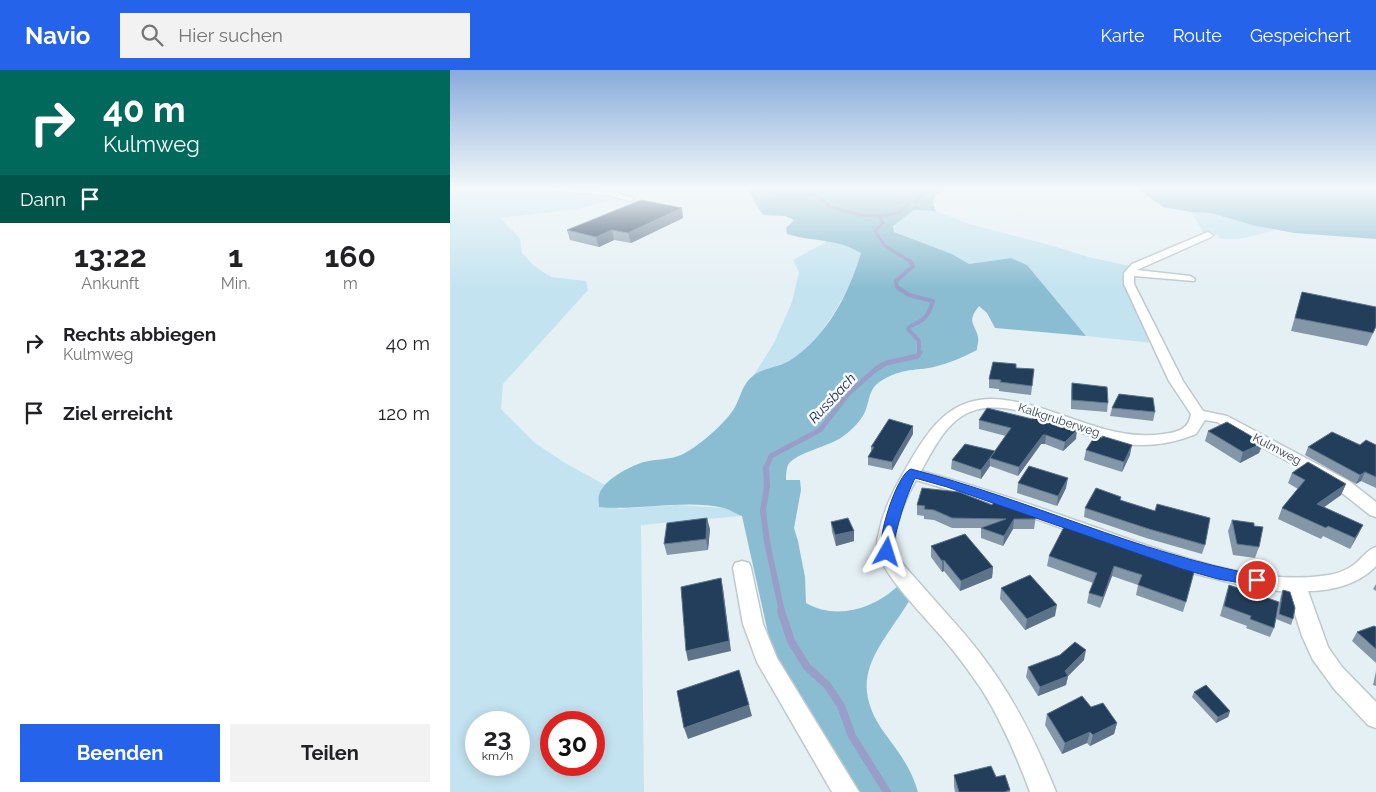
<!DOCTYPE html>
<html lang="de">
<head>
<meta charset="utf-8">
<style>
	body { margin:0; font-family:Raleway,sans-serif; background:#f2f2f2; color:#202124; height:100vh; display:flex; flex-direction:column; font-size:19px; white-space:nowrap }
	* { box-sizing:border-box; margin:0 }
	p { font-size:16px; color:#757577 }
	.icon { flex:none; width:28px; height:28px; fill:none; stroke:currentColor; stroke-width:2; stroke-linecap:round; stroke-linejoin:round }
	.map { position:relative; flex:1; overflow:hidden }
	.sheet { display:flex; flex-direction:column; background:#fff; width:450px }
	.sheet>* { flex:none }
	.top-card { background:#00695c; color:#fff; overflow:hidden }
	.speed { position:absolute; left:15px; top:641px; display:flex; gap:10px; font-size:25px; font-weight:700; text-align:center }
	.speed>* { display:grid; place-content:center; width:65px; height:65px; border-radius:50%; background:#fff; box-shadow:0 2px 12px #0003; line-height:1 }
	.speed small { font-size:12px; font-weight:400 }
	.speed .limit { border:8px solid #d22; background:#fff; color:#111 }
	.pin { position:absolute; display:grid; place-items:center; width:42px; height:42px; color:#fff; margin:-21px; border:2px solid #fff; border-radius:50%; box-shadow:0 1px 5px #0007 }
	.me { position:absolute; width:55px; margin:-28px; rotate:6deg; stroke-linejoin:round; filter:drop-shadow(0 0 4px #0008) }
	.turn { display:flex; align-items:center; gap:18px; height:105px; padding:0 20px; font-size:22px }
	.turn .icon { width:65px; height:65px; stroke-width:2.5 }
	.turn b { display:block; font-size:35px; line-height:42px }
	.then { display:flex; align-items:center; height:48px; padding:0 20px; background:#0003; gap:10px; font-size:19px }
	.eta { display:flex; justify-content:space-evenly; align-items:center; height:85px; text-align:center }
	.eta b { font-size:30px; font-weight:700; line-height:35px }
	.button { display:flex; gap:10px; margin-top:auto; padding:10px 20px }
	.button a { flex:1; height:58px; border-radius:0px; background:#2563eb; color:#fff; font-size:20px; font-weight:700; line-height:58px; text-align:center }
	.button a+a { background:#f2f2f2; color:#202124 }
	ul { padding:0; list-style:none }
	li { display:flex; align-items:center; gap:15px; height:70px; padding:0 20px }
	li div { flex:1 }
	li b { display:block; font-size:19px }
	li em { font-style:normal }
	header { display:flex; align-items:center; gap:30px; box-sizing:border-box; height:70px; padding:0 25px; background:#2563eb; color:#fff }
	header strong { font-size:24px }
	nav { display:flex; gap:28px; margin-inline-start:auto; font-size:18px }
	.search { width:350px; height:45px; background:#f2f2f2; display:flex; align-items:center; gap:12px; box-sizing:border-box; padding:0 18px; border-radius:0px; color:#757577; font-size:19px }
	main { display:flex; flex:1; min-height:0 }
	.map>svg:first-child { display:block }
	.green { fill:#c3e3f0; fill-rule:evenodd }
	.forest { fill:#8abdd1 }
	.lines { fill:none; stroke-linecap:round; stroke-linejoin:round }
	.stream-far4 { stroke:#999ec8; stroke-width:3 }
	.stream-far3 { stroke:#999ec8; stroke-width:4 }
	.stream-far2 { stroke:#999ec8; stroke-width:5 }
	.stream-far1 { stroke:#999ec8; stroke-width:6 }
	.stream { stroke:#999ec8; stroke-width:8 }
	.minor-casing { stroke:#bec9cd; stroke-width:3 }
	.minor { fill:#fff; fill-rule:evenodd }
	.wall { fill:#8497a8 }
	.shaded-wall { fill:#5d7389 }
	.building { fill:#233e5b; stroke:#5d7389 }
	.route { fill:#2563eb; stroke:#184099 }
	.labels { text-anchor:middle; dominant-baseline:central; stroke-width:5; stroke-linejoin:round; paint-order:stroke }
	.street-label { font-size:12px; fill:#393e40; stroke:#f6fcff }
	.water-label { font-size:14px; font-style:italic; fill:#242457; stroke:#f6fcff }
</style>
</head>
<body>
<header>
<strong>Navio</strong>
<div class="search"><svg class="icon" aria-label="search" viewBox="0 0 24 24"><circle cx="10" cy="10" r="6"/><path d="M15 15l6 6"/></svg>Hier suchen</div>
<nav><a>Karte</a><a>Route</a><a>Gespeichert</a></nav>
</header>
<main>
<section class="sheet">
<div class="top-card">
<div class="turn"><svg class="icon" aria-label="right" viewBox="0 0 24 24"><path d="M7 20v-9h11M14 6l5 5-5 5"/></svg><div><b>40 m</b>Kulmweg</div></div>
<div class="then">Dann<svg class="icon" aria-label="arrive" viewBox="0 0 24 24"><path d="M6 21V4h12l-3 4 3 4H6"/></svg></div>
</div>
<div class="eta">
<div><b>13:22</b><p>Ankunft</p></div>
<div><b>1</b><p>Min.</p></div>
<div><b>160</b><p>m</p></div>
</div>
<ul>
<li><svg class="icon" aria-label="right" viewBox="0 0 24 24"><path d="M7 20v-9h11M14 6l5 5-5 5"/></svg><div><b>Rechts abbiegen</b><p>Kulmweg</p></div><em>40 m</em></li>
<li><svg class="icon" aria-label="arrive" viewBox="0 0 24 24"><path d="M6 21V4h12l-3 4 3 4H6"/></svg><div><b>Ziel erreicht</b></div><em>120 m</em></li>
</ul>
<div class="button"><a>Beenden</a><a>Teilen</a></div>
</section>
<div class="map">
<svg width="926" height="722" viewBox="0 0 926 722">
	<rect width="100%" height="100%" fill="#e5f0f4"/>
	<path class="green" d="M0,118H84L147,123L170,128L128,139L50,148L70,168L72,183L83,195L101,207L136,211L138,220L53,314L51,339L85,373L115,393L155,415L149,424L169,439L227,435L274,438L292,446L191,455L194,722H0ZM26,652H69V695H26ZM101,652H144V695H101Z
		M464,140L486,141L520,154L603,176L642,188L681,196L676,202L703,273L636,266L577,195L561,188L519,194L502,184L444,162L443,156Z
		M741,142L761,143L826,160C807,164 788,172 768,168L770,166L753,162Z
		M380,170L399,176L411,183L404,208L384,243L363,274L338,292L304,305L324,273L342,232L349,202L343,190Z"/>
	<path class="forest" d="M299,118H497L485,126L483,133L486,141L464,140L443,156L444,162L502,184L519,194L561,188L577,195L636,266L545,258L537,243L529,236C516,253 525,253 528,267C529,271 527,276 527,280C514,287 499,293 484,297C464,301 456,298 436,308C418,317 421,327 415,342C410,352 401,361 392,367C380,376 345,383 338,395C336,400 336,405 336,410H350L351,420L344,458L348,471L355,507L356,533C387,551 425,538 449,515L461,528C431,578 393,607 436,665C450,684 461,698 468,722H404L340,614L320,572L292,446C286,444 280,440 274,438C234,429 189,441 149,437C149,433 148,429 149,425C153,410 180,396 194,392C206,389 220,390 231,385C247,378 277,352 285,337C291,326 292,314 304,305C314,298 329,297 339,291C376,268 399,224 411,183C386,168 363,172 337,164L336,158L344,150L335,146L313,145L303,130Z
		M687,118H926V169L844,163L806,156L761,143L741,142L713,137Z"/>
	<g class="lines">
		<path class="stream-far4" d="M314,118L323,123L362,125L376,132L378,136L411,145L429,146
			M465,131L479,118
			M458,134L448,143L429,146L433,153L425,161L435,176L461,192"/>
		<path class="stream-far3" d="M460,191L463,196L446,211L447,217L459,225L483,231C480,240 477,248 469,252C464,255 461,254 458,259L469,271V283"/>
		<path class="stream-far2" d="M316,398L321,386L370,360L398,324L426,299L436,293L468,286L470,282"/>
		<path class="stream-far1" d="M316,397L317,417L313,440L317,472L332,542"/>
		<path class="stream" d="M331,541L341,571L357,597L377,615L391,636L402,666L437,722"/>
		<defs>
			<path id="minor" d="M93,118L158,121L184,128L180,131L158,125L97,120Z
				M758,162L763,165L761,167L687,200L740,206L745,209L744,211L684,206V214L733,311L753,341L777,346L899,411L926,432V447L920,445L887,419L767,352L755,350L746,364C717,376 688,378 657,371C614,361 554,320 512,346C493,358 482,382 471,401C526,416 580,434 633,453C702,477 797,516 871,506C883,505 897,501 906,493C913,487 917,480 926,477V496C909,514 882,521 858,521L878,577L892,597L926,632V658L918,655L885,620L863,590L852,566L838,522C763,514 692,488 622,462C570,443 519,425 466,410C456,427 440,462 446,482C449,492 460,502 467,510C487,534 510,557 529,582C562,624 586,672 606,722H580C567,687 552,652 532,620C519,601 506,583 491,566C475,547 433,505 428,482C426,476 427,469 429,463C434,436 448,412 462,388C476,365 492,340 520,332C540,326 560,330 580,335C626,347 665,371 714,364C728,362 739,359 741,344L719,311L674,214V203L682,194Z
				M292,491L299,493L301,498L313,554L327,588L409,722H382L307,592L293,554L283,498L285,493Z"/>
		</defs>
		<use href="#minor" class="minor-casing"/>
		<use href="#minor" class="minor"/>
	</g>
	<path class="wall" d="M233,148L181,173L164,170L149,177L120,170L117,160Z
		M852,222L926,257L917,276L841,261Z
		M566,298L584,299L581,325L549,321V319L539,318V309Z
		M622,313L658,333L657,342L621,339V322Z
		M662,338L705,342L703,351L660,346Z
		M529,350L626,369L613,381L595,374H591L568,406L540,396L531,409L501,399L502,390L545,381L556,366L529,359Z
		M758,361L813,373L809,383L790,393L755,371Z
		M463,364L442,400L418,395V387L421,382V377Z
		M910,375H926V418L911,411L906,414L855,385L858,377Z
		M636,380L680,385L672,402L634,390Z
		M842,403L896,414L891,425L874,437L913,455L900,479L873,466L871,469L828,449L832,438L848,419L838,413Z
		M568,413L616,418L607,436L567,423Z
		M671,430L755,475L752,484L696,468L634,447L635,438Z
		M467,435H542L586,446L584,459H563L553,476L531,468V458H502L484,450L474,449V446L467,445Z
		M782,450L809,477L805,488L783,485L778,461Z
		M381,452L404,461V471L386,476L382,462Z
		M614,457L736,532L733,542L686,525L688,515L662,506L650,538L637,533L639,523L643,513L597,496L599,486Z
		M260,459L258,480L217,485L214,474Z
		M481,476L543,497L542,508L510,521L494,501L492,502L481,487Z
		M926,514V521L923,519Z
		M779,515L824,558L820,567L796,558L797,556L770,546L776,524Z
		M551,518L605,546L575,560L550,529Z
		M833,520L843,549L841,555L826,549L831,525Z
		M926,557V593L902,571L907,562Z
		M634,590L618,606L616,615L588,626L576,607L578,597Z
		M926,601V616L923,615Z
		M744,622L780,641L778,647L766,653L742,627Z
		M641,637L667,653L664,664L640,676L637,673L612,684L595,655L597,644Z
		M504,705L546,707L560,720V722H505L504,716Z"/>
	<path class="shaded-wall" d="M232,138L233,148L181,173L178,163Z
		M162,160L164,170L149,177L146,167Z
		M463,356V364L442,400V392Z
		M627,360L626,369L613,381L615,372Z
		M593,365H596L595,374H591L568,406L569,397Z
		M813,373L809,383L790,393L793,382Z
		M682,375L680,385L672,402L674,392Z
		M540,388V396L531,409V400Z
		M915,402L911,411L906,414L910,405Z
		M618,408L616,418L607,436L608,426Z
		M896,414L891,425L863,445L867,434Z
		M257,448L260,459L258,480L256,469Z
		M564,449L563,459L553,476L554,466Z
		M913,455L908,465L900,479L905,468Z
		M404,461V471L386,476L385,465Z
		M494,490V501L492,502V491Z
		M664,496L662,506L650,538L653,527Z
		M543,497L542,508L510,521L511,511Z
		M271,508L273,518L281,581L238,591L236,581Z
		M607,535L605,546L575,560L577,549Z
		M636,580L634,590L618,606L616,615L588,626L590,617L615,601Z
		M299,635L302,646L238,669L234,658Z
		M780,641L778,647L766,653L768,647Z
		M667,653L664,664L640,676L643,665Z
		M640,662L637,673L612,684L615,673Z"/>
	<path class="building" d="M191,130L232,138L178,163L162,160L146,167L117,160Z
		M852,222L926,237V256L923,263L845,248Z
		M543,292L566,294V298L584,299L582,316L550,312L551,310L539,309Z
		M622,313L657,317L658,333L622,330Z
		M669,324L703,328L705,342L662,338Z
		M537,338L582,349L584,347L627,360L615,372L596,365H593L569,397L540,388L561,358L529,350Z
		M439,349L463,356L442,392L418,387L424,377H421Z
		M777,352L813,373L793,382L758,361Z
		M882,362L910,375L916,370L926,375V407L915,402L910,405L858,377Z
		M645,366L652,368V366L682,375L674,392L636,380Z
		M515,374L545,381L531,400L502,390Z
		M858,392L896,414L867,434L913,455L905,468L878,456L876,458L832,438L855,410L842,403Z
		M579,396L618,408L608,426L568,413Z
		M472,418L509,422L542,435L544,432L586,446L585,449H564L554,466L531,458L556,449L502,448L484,440L474,439L475,436L467,435Z
		M646,418L671,427L670,430L705,441L707,434L760,448L755,475L699,459L635,438Z
		M257,448L256,469L214,474L217,453Z
		M398,448L404,461L385,465L381,452Z
		M782,450L804,453V456L813,457L809,477L787,474Z
		M614,457L744,502L736,532L688,515L692,505L664,496L653,527L639,523L647,503L599,486Z
		M515,464L543,497L511,511L494,490L492,491L481,476Z
		M580,505L607,535L577,549L551,518Z
		M271,508L279,571L236,581L231,517Z
		M779,515L829,532L824,558L800,549L801,546L774,536Z
		M833,520L840,522L845,538L843,549L829,544Z
		M924,556L926,557V579L907,562Z
		M625,572L636,580L615,601L618,606L590,617L578,597L610,585Z
		M289,600L299,635L234,658L227,621Z
		M756,615L780,641L768,647L744,622Z
		M632,626L641,637L653,633L667,653L643,665L640,662L615,673L597,644Z
		M541,696L546,707L555,705L560,720L554,722H509L504,705Z"/>
	<linearGradient id="sky" x2="0" y2="1"><stop stop-color="#88abdb"/><stop offset="0.54" stop-color="#f3f8fa"/><stop offset="1" stop-color="#f3f8fa" stop-opacity="0"/></linearGradient>
	<rect width="926" height="219" fill="url(#sky)"/>
	<path class="route" d="M461,399C578,429 688,483 807,505L812,507L814,510L812,514L807,516L768,509L732,499L497,417L465,408C456,427 450,446 445,467C443,473 446,480 442,486H432C425,472 447,403 461,399Z"/>
	<g class="labels">
		<g class="street-label">
			<text transform="translate(609 350) rotate(18)">Kalkgruberweg</text>
			<text transform="translate(827 379) rotate(28)">Kulmweg</text>
		</g>
		<g class="water-label">
			<text transform="translate(382 328) rotate(-47)">Russbach</text>
		</g>
	</g>
</svg>
<div class="speed"><div>23<small>km/h</small></div><div class="limit">30</div></div>
<div class="pin" style="left:807px;top:510px;background:#d93025"><svg class="icon" aria-label="arrive" viewBox="0 0 24 24"><path d="M6 21V4h12l-3 4 3 4H6"/></svg></div>
<svg class="me" style="left:437px;top:482px" viewBox="-20 -20 40 40"><path d="M0-17L14 15 0 8-14 15z" fill="#2563eb" stroke="#fff" stroke-width="4"/></svg>
</div>
</main>
</body>
</html>
